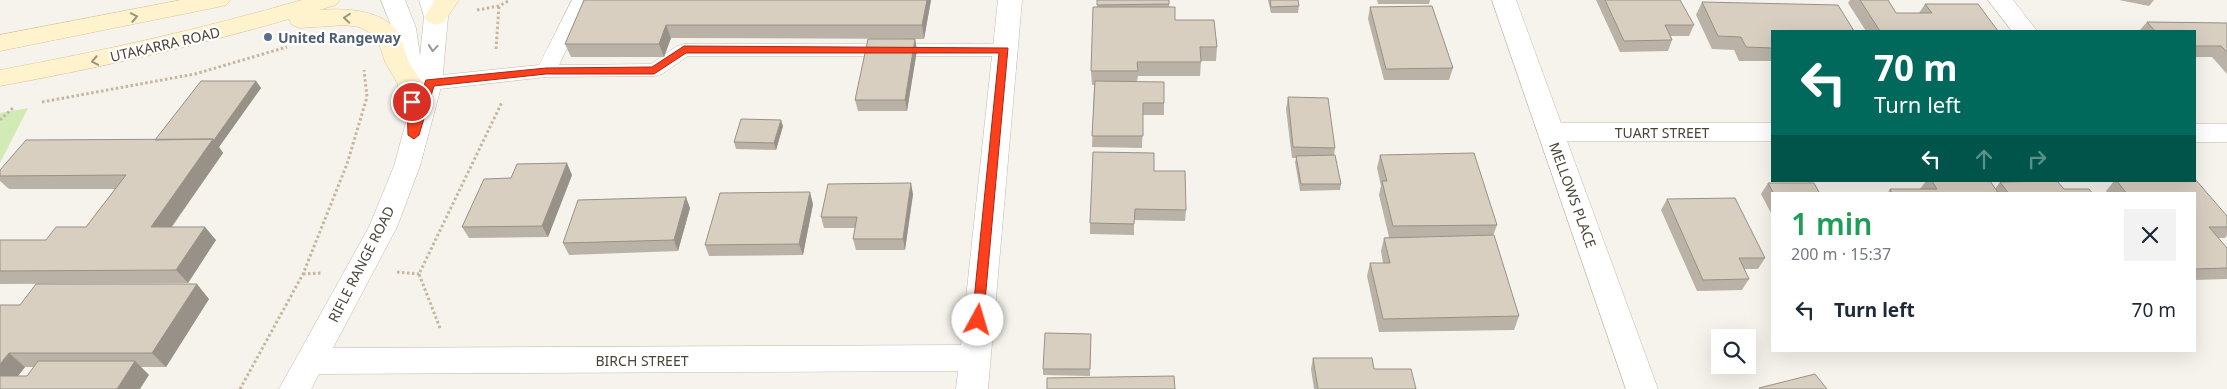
<!DOCTYPE html>
<html lang="en">
<head>
<meta charset="utf-8">
<style>
	body { margin:0; font-family:"Noto Sans",sans-serif; background:#f2f2f3; color:#1f2937; height:100vh; display:flex; flex-direction:column; font-size:19px; white-space:nowrap }
	* { box-sizing:border-box; margin:0 }
	p { font-size:16px; color:#747a83 }
	.icon { flex:none; width:28px; height:28px; fill:none; stroke:currentColor; stroke-width:2; stroke-linecap:round; stroke-linejoin:round }
	.map { position:relative; flex:1; overflow:hidden }
	.panel { position:absolute; left:1771px; top:192px; width:425px; height:160px; display:flex; flex-direction:column; background:#fff; border-radius:0px; box-shadow:0 5px 20px #0002 }
	.panel>* { flex:none }
	.hud { position:absolute; left:1771px; top:30px; width:425px; height:152px; border-radius:0px; box-shadow:0 5px 20px #0002; background:#00695c; color:#fff; overflow:hidden }
	.controls { position:absolute; left:1711px; top:329px; display:grid; gap:10px }
	.controls a { display:grid; place-items:center; width:45px; height:45px; border-radius:0px; background:#fff; box-shadow:0 5px 20px #0002; font-size:25px }
	.pin { position:absolute; display:grid; place-items:center; width:42px; height:42px; color:#fff; margin:-21px; border:2px solid #fff; border-radius:50%; box-shadow:0 1px 5px #0007 }
	.me { position:absolute; width:55px; margin:-28px; rotate:6deg; stroke-linejoin:round; filter:drop-shadow(0 0 4px #0008) }
	.turn { display:flex; align-items:center; gap:18px; height:105px; padding:0 20px; font-size:22px }
	.turn .icon { width:65px; height:65px; stroke-width:2.5 }
	.turn b { display:block; font-size:35px; line-height:42px }
	.lanes { display:flex; align-items:center; height:48px; padding:0 20px; background:#0003; justify-content:center; gap:25px; direction:ltr }
	.lanes .off { opacity:.35 }
	.round { display:grid; place-items:center; flex:none; width:52px; height:52px; border-radius:0px; background:#f2f2f3 }
	.head { display:flex; align-items:center; justify-content:space-between; height:85px; padding:0 20px }
	h1 { font-size:30px; font-weight:600; line-height:38px; color:#1e9e55 }
	ul { padding:0; list-style:none }
	li { display:flex; align-items:center; gap:15px; height:65px; padding:0 20px }
	li div { flex:1 }
	li b { display:block; font-size:19px }
	li em { font-style:normal }
	.map>svg:first-child { display:block }
	.green { fill:#d2eab5 }
	.lines { fill:none; stroke-linecap:round; stroke-linejoin:round }
	.lane-casing { stroke:#c2bbae; stroke-width:1 }
	.street-casing { stroke:#c2bbae; stroke-width:1 }
	.secondary-casing { stroke:#d6c79b; stroke-width:1 }
	.path { stroke:#c4b79f; stroke-width:3; stroke-dasharray:2.5 2.5; stroke-linecap:butt }
	.lane { fill:#fff; fill-rule:evenodd }
	.street { fill:#fff; fill-rule:evenodd }
	.secondary { fill:#fff3cd; fill-rule:evenodd }
	.wall { fill:#bab2a6; fill-rule:evenodd }
	.shaded-wall { fill:#979187 }
	.building { fill:#d8cfc1; stroke:#979187 }
	.oneway { stroke:#9c937c }
	.oneway2 { stroke:#9c9892 }
	.route { fill:#fc3f1d; stroke:#a42913 }
	.service-dot { fill:#5c6f8a; stroke:#fff; stroke-width:2 }
	.labels { text-anchor:middle; dominant-baseline:central; stroke-width:4.5; stroke-linejoin:round; paint-order:stroke }
	.service-label { font-size:14px; font-weight:bold; fill:#4e5e75; stroke:#fff; text-anchor:start }
	.street-label { font-size:14px; fill:#4b4439; stroke:#fff }
</style>
</head>
<body>
<div class="map">
<svg width="2227" height="389" viewBox="0 0 2227 389">
	<rect width="100%" height="100%" fill="#f6f3ec"/>
	<path class="green" d="M28,108L0,163V113Z"/>
	<g class="lines">
		<defs>
			<path id="lane" d="M572,0H590L559,65L651,64L677,46L684,44H1005L1012,46L1014,50L1012,54L1005,56H688L662,74L655,76L546,77L413,92L406,90L403,85L406,80L413,78L539,65Z"/>
			<path id="street" d="M381,0H405L416,28L420,56L424,17L419,0H443L448,17L442,83L420,166L397,227L333,348L961,345L998,0H1022L988,389H956L958,371L319,374L311,389H279L369,227L394,166L411,104L403,102L399,96L392,28Z
				M1492,0H1516L1561,123H1772V141H1567L1658,389H1626Z
				M1988,0H2013L2037,31H2012Z
				M2195,124H2227V142H2195Z"/>
			<path id="secondary" d="M181,0H230L226,5L218,7L0,51V35Z
				M302,0H340L336,5L319,10C343,8 380,9 396,30C403,39 404,51 409,62C413,70 419,77 424,85L420,91L411,93L402,91L385,62L377,38L369,32L359,27L345,25L300,28L292,25L289,19C193,47 98,68 0,86V70C103,51 201,29 302,0Z
				M435,0H459L444,22L436,25L428,22L424,17Z"/>
		</defs>
		<use href="#lane" class="lane-casing"/>
		<use href="#street" class="street-casing"/>
		<use href="#secondary" class="secondary-casing"/>
		<path class="path" d="M477,10L499,6L510,0
			M496,49L499,6
			M42,102L195,74L287,47
			M0,120L14,107
			M397,272L419,274
			M303,274L321,273
			M440,328L419,274L502,102
			M240,389L303,274L347,164L367,97L364,70"/>
		<use href="#lane" class="lane"/>
		<use href="#street" class="street"/>
		<use href="#secondary" class="secondary"/>
	</g>
	<path class="wall" d="M584,0H931L924,39L671,38L664,57H571L565,44Z
		M1097,0H1169V7L1175,20L1217,47L1216,61H1201L1200,76H1138L1137,82H1164V115H1143L1142,148L1092,147L1094,85H1092L1091,71L1097,7Z
		M1268,0H1298L1299,6L1298,13H1271Z
		M1377,0H1430L1429,4H1378Z
		M1596,0H1645L1694,25L1689,36H1671L1672,40L1668,51L1620,52Z
		M1850,0H1888L1896,13H1919L1925,4L1998,31H1866L1848,3Z
		M2119,0H2154L2149,6Z
		M1702,2L1772,31V61H1739L1734,50L1712,49L1696,15Z
		M1370,7L1453,68L1449,80H1384L1368,19Z
		M2147,22L2227,23V74L2212,57H2195V31H2139Z
		M915,39L917,50L907,111H858L855,100Z
		M256,81L261,88L219,147L223,153L172,227L216,240L188,283L0,284V240H46L86,227L115,189H9L0,181V170L155,140Z
		M1288,97L1335,148L1334,155L1341,184L1340,190L1300,191L1295,162L1296,158H1292L1286,109Z
		M783,126L776,150L736,149L734,142Z
		M1380,155L1497,225L1493,236L1519,316L1514,330L1379,332L1367,276L1370,263H1383L1381,251L1384,238L1389,237L1379,195L1381,186L1377,168Z
		M1154,171L1186,210L1185,221L1134,220V235L1090,234V223Z
		M572,175L548,237L469,238L462,227L511,178Z
		M1926,181H1990L1995,189L2000,182L2064,189L2093,194H1887L1890,189H1920Z
		M2114,181H2195L2227,216V235L2225,238H2218L2227,248V279L2195,280V194H2108L2106,191Z
		M1768,183L1820,194H1859H1772V215L1761,194Z
		M913,194L905,250H856L853,239L855,228H824L821,217Z
		M1667,199L1765,258L1758,269H1744L1749,279L1742,290L1697,291L1661,210Z
		M813,204L803,255L709,256L705,245Z
		M690,208L678,251L569,255L563,243Z
		M209,299L166,367H141L149,375L0,389L20,305ZM25,367H34L27,376H18Z
		M1091,334L1090,376L1043,375V369Z
		M1313,358L1374,369L1416,389H1314L1311,369Z"/>
	<path class="shaded-wall" d="M927,0H931L924,39L922,25Z
		M666,25L671,38L664,57L659,44Z
		M915,39L917,50L907,111L905,100Z
		M256,81L261,88L219,147L223,153L162,240L151,227L213,139Z
		M781,120L783,126L776,150L774,143Z
		M567,163L572,175L548,237L542,226Z
		M911,183L913,194L905,250L903,239Z
		M810,192L813,204L803,255L799,244Z
		M686,197L690,208L678,251L674,240Z
		M205,227L216,240L188,283L176,270Z
		M197,284L209,299L166,367L152,353Z
		M9,353L25,367L8,389L0,384V364Z
		M135,361L149,375L140,389H117Z"/>
	<path class="building" d="M584,0H927L922,25H666L659,44H565Z
		M1097,0H1169V4L1097,5Z
		M1270,0H1298L1299,6L1271,7Z
		M1605,0H1680L1694,25H1665L1672,40L1624,41Z
		M1860,0H1888L1896,13H1932L1925,4H1978L1998,31H1880Z
		M1702,2L1838,5L1854,31H1772V48L1746,47L1741,37L1718,36Z
		M1432,6L1453,68L1386,69L1370,7Z
		M1093,7H1175V20H1214L1217,47H1200L1201,62H1137L1138,71H1091Z
		M2147,22L2227,23V52L2221,46H2195V31H2155Z
		M868,39H915L905,100H855Z
		M201,81H256L214,140L213,139L155,140Z
		M1095,81L1164,82V103H1143V136H1092Z
		M1288,97L1328,98L1335,148L1293,147Z
		M741,119L781,120L774,143L734,142Z
		M213,139L151,227H205L176,270L0,271V240H46L56,227H86L126,175L0,176V170L26,140Z
		M1093,152L1154,153V171H1185L1186,210L1135,209L1134,224L1090,223Z
		M1474,153L1497,225L1393,226L1382,181H1387L1380,155Z
		M1335,155L1341,184H1301L1296,156Z
		M567,163L542,226L462,227L484,179L511,178L517,164Z
		M2195,179L2227,216V227H2209L2227,248V268L2195,269V194H2127L2117,181H2195Z
		M1932,181H1990L1999,194H1892L1890,189H1937Z
		M2057,181L2064,189H2089L2093,194H2009L2000,182Z
		M911,183L903,239H853L857,217H821L828,184Z
		M1768,183H1814L1820,194H1859H1774Z
		M810,192L799,244L705,245L720,193Z
		M686,197L674,240L563,243L578,200Z
		M1735,198L1765,258H1739L1749,279L1703,280L1667,199Z
		M1494,235L1519,316L1383,319L1370,263H1390L1384,238Z
		M36,284H197L152,353H9L0,364V305H20Z
		M1045,333L1091,334L1090,369H1043Z
		M1313,358H1372L1374,369H1411L1416,389H1318Z
		M38,361H135L117,389H0V376H27Z
		M1815,374L1827,389H1760L1759,388Z
		M1174,376L1175,389H1047V378Z"/>
	<defs><path id="oneway-chevron" d="M-2-3.5L2.5 0L-2 3.5" fill="none" stroke-width="1.6" stroke-linecap="round" stroke-linejoin="round" transform="scale(1.25)"/></defs>
	<g class="oneway">
		<use href="#oneway-chevron" transform="translate(134 17) rotate(-11)"/>
		<use href="#oneway-chevron" transform="translate(347 18) rotate(-175)"/>
		<use href="#oneway-chevron" transform="translate(95 61) rotate(169)"/>
	</g>
	<use class="oneway2" href="#oneway-chevron" transform="translate(433 48) rotate(95)"/>
	<path class="route" d="M684,46L1008,48L983,323L978,325L972,320L999,53H686L654,74H546L434,86L419,135L414,139L408,135L407,102L412,98L416,99L417,105L426,80L546,68L652,67Z"/>
	<circle class="service-dot" cx="268" cy="37" r="5"/>
	<g class="labels">
		<g class="service-label">
			<text x="278" y="37">United Rangeway</text>
		</g>
		<g class="street-label">
			<text transform="translate(165 44) rotate(-13)">UTAKARRA ROAD</text>
			<text x="1662" y="132">TUART STREET</text>
			<text transform="translate(1573 195) rotate(70)">MELLOWS PLACE</text>
			<text transform="translate(361 264) rotate(-63)">RIFLE RANGE ROAD</text>
			<text x="642" y="360">BIRCH STREET</text>
		</g>
	</g>
</svg>
<div class="controls">
<a><svg class="icon" aria-label="search" viewBox="0 0 24 24"><circle cx="10" cy="10" r="6"/><path d="M15 15l6 6"/></svg></a>
</div>
<div class="pin" style="left:412px;top:102px;background:#d93025"><svg class="icon" aria-label="arrive" viewBox="0 0 24 24"><path d="M6 21V4h12l-3 4 3 4H6"/></svg></div>
<svg class="me" style="left:978px;top:320px" viewBox="-20 -20 40 40"><circle r="19" fill="#fff"/><path d="M0-13L10 11 0 6-10 11z" fill="#fc3f1d"/></svg>
<div class="hud">
<div class="turn"><svg class="icon" aria-label="left" viewBox="0 0 24 24"><path d="M17 20v-9H6M10 6l-5 5 5 5"/></svg><div><b>70 m</b>Turn left</div></div>
<div class="lanes"><svg class="icon" aria-label="left" viewBox="0 0 24 24"><path d="M17 20v-9H6M10 6l-5 5 5 5"/></svg><svg class="icon off" aria-label="ahead" viewBox="0 0 24 24"><path d="M12 20V5M6 11l6-6 6 6"/></svg><svg class="icon off" aria-label="right" viewBox="0 0 24 24"><path d="M7 20v-9h11M14 6l5 5-5 5"/></svg></div>
</div>
<section class="panel">
<div class="head"><div><h1>1 min</h1><p>200 m · 15:37</p></div><a class="round"><svg class="icon" aria-label="close" viewBox="0 0 24 24"><path d="M6 6l12 12M18 6L6 18"/></svg></a></div>
<ul>
<li><svg class="icon" aria-label="left" viewBox="0 0 24 24"><path d="M17 20v-9H6M10 6l-5 5 5 5"/></svg><div><b>Turn left</b></div><em>70 m</em></li>
</ul>
</section>
</div>
</body>
</html>
